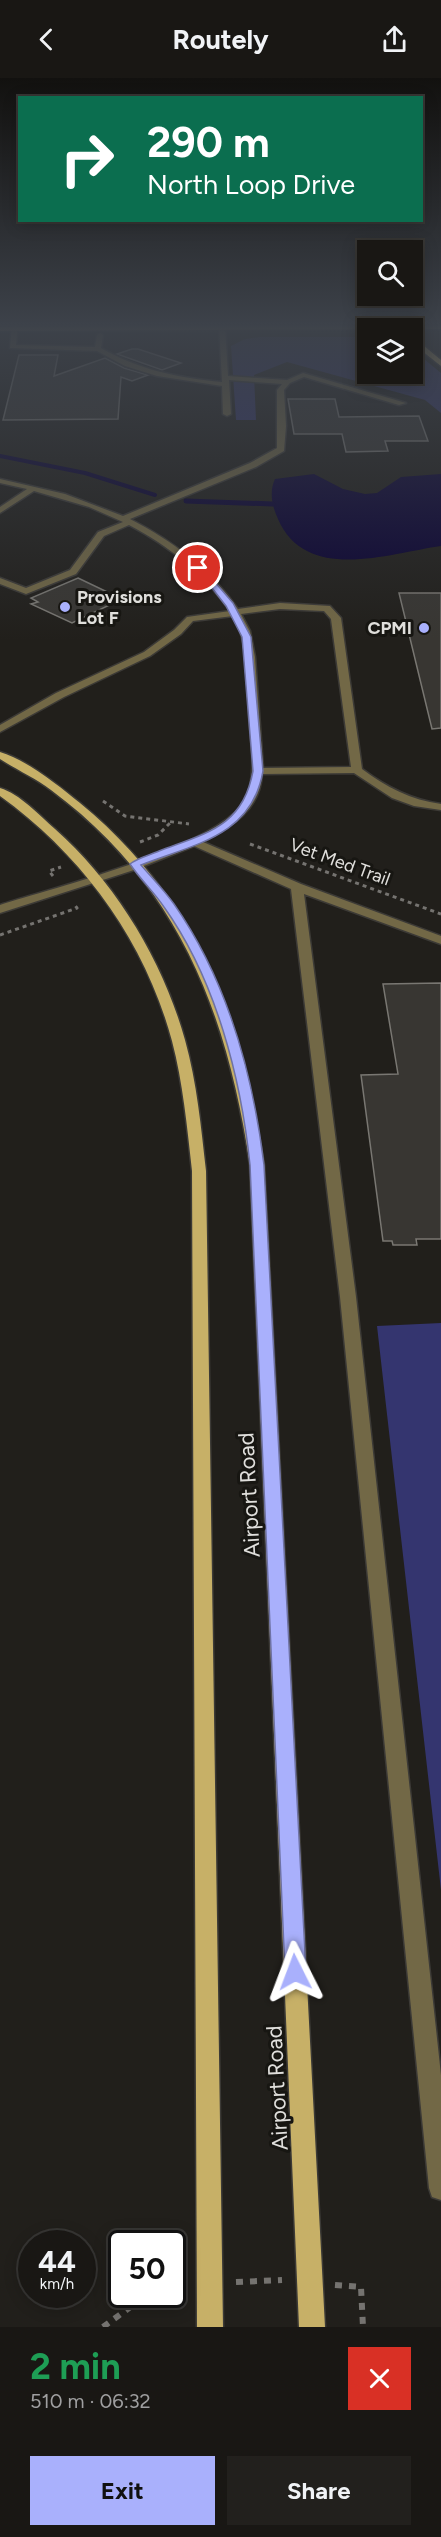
<!DOCTYPE html>
<html lang="en">
<head>
<meta charset="utf-8">
<style>
	body { margin:0; font-family:Figtree,sans-serif; background:#22201d; color:#f1f3f6; height:100vh; display:flex; flex-direction:column; font-size:22px; white-space:nowrap }
	* { box-sizing:border-box; margin:0 }
	p { font-size:20px; color:#9f9fa0 }
	.icon { flex:none; width:33px; height:33px; fill:none; stroke:currentColor; stroke-width:2; stroke-linecap:round; stroke-linejoin:round }
	.map { position:relative; height:2249px; overflow:hidden }
	.side { display:flex; flex-direction:column; background:#191714; flex:1 }
	.side>* { flex:none }
	.top-card { position:absolute; left:18px; top:18px; width:405px; height:126px; border-radius:0px; box-shadow:0 3px 15px #0003,0 0 0 2px #373634; background:#0b6e4f; color:#fff; overflow:hidden }
	.buttons { position:absolute; left:357px; top:162px; display:grid; gap:12px }
	.buttons a { display:grid; place-items:center; width:66px; height:66px; border-radius:0px; background:#191714; box-shadow:0 3px 15px #0003,0 0 0 2px #373634; font-size:30px }
	.speed { position:absolute; left:18px; top:2152px; display:flex; gap:12px; font-size:30px; font-weight:700; text-align:center }
	.speed>* { display:grid; place-content:center; width:78px; height:78px; border-radius:50%; background:#191714; box-shadow:0 3px 15px #0003,0 0 0 2px #373634; line-height:1 }
	.speed small { font-size:15px; font-weight:400 }
	.speed .limit { border:3px solid #111; border-radius:9px; background:#fff; color:#111 }
	.pin { position:absolute; display:grid; place-items:center; width:51px; height:51px; color:#fff; margin:-26px; border:3px solid #fff; border-radius:50%; box-shadow:0 2px 6px #0007 }
	.me { position:absolute; width:66px; margin:-33px; rotate:357deg; stroke-linejoin:round; filter:drop-shadow(0 0 4px #0008) }
	.turn { display:flex; align-items:center; gap:21px; height:126px; padding:0 30px; font-size:27px }
	.turn .icon { width:78px; height:78px; stroke-width:2.5 }
	.turn b { display:block; font-size:42px; line-height:51px }
	.round { display:grid; place-items:center; flex:none; width:63px; height:63px; border-radius:0px; background:#22201d }
	.summary { display:flex; align-items:center; justify-content:space-between; height:102px; padding:0 30px }
	h1 { font-size:36px; font-weight:700; line-height:45px; color:#1e9e55 }
	.primary-button { display:flex; gap:12px; margin-top:auto; padding:12px 30px }
	.primary-button a { flex:1; height:69px; border-radius:0px; background:#a9b0fc; color:#111; font-size:24px; font-weight:700; line-height:69px; text-align:center }
	.primary-button a+a { background:#22201d; color:#f1f3f6 }
	header { display:flex; justify-content:space-between; align-items:center; height:78px; padding:0 30px; background:#191714; font-size:27px; font-weight:700 }
	.map>svg:first-child { display:block }
	.green { fill:#34356f }
	.water { fill:#0a0233 }
	.lines { fill:none; stroke-linecap:round; stroke-linejoin:round }
	.stream-far1 { stroke:#0a0233; stroke-width:4 }
	.stream { stroke:#0a0233; stroke-width:5 }
	.building { fill:#383632; stroke:#797772; stroke-width:1.5 }
	.minor-casing { stroke:#3c3a36; stroke-width:3 }
	.major-casing { stroke:#3c3a36; stroke-width:3 }
	.highway-casing { stroke:#3c3a36; stroke-width:3 }
	.path-far1 { stroke:#757370; stroke-width:3; stroke-dasharray:4 4; stroke-linecap:butt }
	.path { stroke:#757370; stroke-width:6; stroke-dasharray:7 7; stroke-linecap:butt }
	.minor { fill:#726846; fill-rule:evenodd }
	.major { fill:#c7b067; fill-rule:evenodd }
	.highway { fill:#e9cd74; fill-rule:evenodd }
	.route { fill:#a9b0fc; stroke:#6e72a4; stroke-width:1.5 }
	.poi-dot { fill:#a9b0fc; stroke:#171612; stroke-width:2 }
	.labels { text-anchor:middle; dominant-baseline:central; stroke-width:6; stroke-linejoin:round; paint-order:stroke }
	.far-poi-label { font-size:18px; font-weight:bold; fill:#e0dfdc; stroke:#171612; text-anchor:start }
	.far-street-label { font-size:18px; fill:#e0dfdc; stroke:#171612 }
	.street-label { font-size:22px; fill:#e0dfdc; stroke:#171612 }
</style>
</head>
<body>
<header><svg class="icon" aria-label="back" viewBox="0 0 24 24"><path d="M15 5l-7 7 7 7"/></svg>Routely<svg class="icon" aria-label="share" viewBox="0 0 24 24"><path d="M12 15V3M7 8l5-5 5 5M5 13v7h14v-7"/></svg></header>
<div class="map">
<svg width="441" height="2249" viewBox="0 0 441 2249">
	<rect width="100%" height="100%" fill="#211f1b"/>
	<path class="green" d="M259,259H367L368,296H412L413,272L441,295V335L425,322L287,284L254,297L256,342H236L231,268L245,261Z
		M441,1245V1812L377,1248Z"/>
	<path class="water" d="M314,396L343,411L365,416L377,415L401,399L441,396V468C390,475 306,506 278,441C272,428 269,414 275,401Z"/>
	<g class="lines">
		<path class="stream-far1" d="M0,378L85,395L155,417"/>
		<path class="stream" d="M186,423L273,426"/>
	</g>
	<path class="building" d="M132,271H138L181,285L162,292L117,276Z
		M19,277H58L54,298L105,280L124,290L148,297L132,303L121,299L118,341L3,342Z
		M288,321H335L339,339L419,338L428,363H385L388,373L346,374L342,356H294Z
		M78,500L122,521L72,545L31,526L38,524L31,520Z
		M399,515H441V650L432,651Z
		M441,905V1161H416L417,1167H393L392,1163H383L361,997L398,996L383,906Z"/>
	<g class="lines">
		<defs>
			<path id="minor" d="M12,247H18L16,267L95,269L97,257L100,255L103,257L101,270C139,292 179,300 222,304L219,247H225L228,298L287,302L303,295L406,325L399,327L304,299L290,305L284,312L286,348L284,373L256,389L130,441C173,463 210,491 238,531L280,525L330,528L341,540L362,691C386,709 411,722 441,726V732L414,728L392,720L354,695L262,696C260,732 232,748 203,764L301,806L441,858V866L304,816L356,1219L441,1997V2122L432,2119L429,2110L340,1219L291,811L194,768L134,792L0,835V827C52,810 222,768 245,722C258,696 250,664 249,636C247,603 250,567 233,538L193,543L181,556L150,578L64,619L0,654V647L56,615L144,574L174,552L187,539L230,533C204,496 169,468 129,447L104,458L76,496L26,516L0,506V500L26,510L70,492L98,454L123,444L89,429L34,413L0,435V429L27,411L0,405V401L65,416L123,438L250,385L277,370V312L282,306L229,302L231,336L227,338L223,336L222,308L157,298L125,288L97,273L10,270ZM280,531L324,533L331,541L351,689L263,690L255,579L250,553L241,536Z"/>
			<path id="major" d="M441,247V251L0,253V249Z
				M0,674C27,682 59,708 80,725C196,820 241,943 264,1087L325,2249H299L250,1087C227,935 179,807 51,712C35,700 17,692 0,681Z
				M0,710C20,716 39,737 55,751C116,805 163,883 185,962C197,1005 201,1049 206,1093L223,2249H197L192,1093C187,1049 183,1005 172,963C145,863 83,778 0,718Z"/>
			<path id="highway" d="M412,258L441,282V288L412,265Z"/>
		</defs>
		<use href="#minor" class="minor-casing"/>
		<use href="#major" class="major-casing"/>
		<use href="#highway" class="highway-casing"/>
		<path class="path-far1" d="M103,723L125,738L189,746
			M140,764L158,757L172,743
			M250,766L441,836
			M53,798L49,793L61,789
			M0,857L77,830L74,826"/>
		<path class="path" d="M236,2204L282,2202
			M335,2207L361,2209L363,2249
			M172,2209L184,2208
			M103,2249L147,2217"/>
		<use href="#minor" class="minor"/>
		<use href="#major" class="major"/>
		<use href="#highway" class="highway"/>
	</g>
	<linearGradient id="sky" x2="0" y2="1"><stop stop-color="#12110f"/><stop offset="0.44" stop-color="#3d424a"/><stop offset="1" stop-color="#3d424a" stop-opacity="0"/></linearGradient>
	<rect width="441" height="562" fill="url(#sky)"/>
	<path class="route" d="M195,488H201L233,525L251,559L263,693C252,758 195,766 141,787C152,800 164,812 174,826C227,902 253,997 264,1087L306,1894L303,1901L295,1904L288,1901L285,1894L250,1087C241,1000 216,902 164,829C154,814 140,801 130,786C137,780 150,777 159,773C206,755 243,749 253,693L242,559L226,528Z"/>
	<g class="poi-dot">
		<circle cx="65" cy="529" r="6"/>
		<circle cx="424" cy="550" r="6"/>
	</g>
	<g class="labels">
		<g class="far-poi-label">
			<text x="77" y="519">Provisions<tspan x="77" dy="21">Lot F</tspan></text>
			<text x="412" y="550" text-anchor="end">CPMI</text>
		</g>
		<g class="far-street-label">
			<text transform="translate(340 784) rotate(20)">Vet Med Trail</text>
		</g>
		<g class="street-label">
			<text transform="translate(249 1417) rotate(-93)">Airport Road</text>
			<text transform="translate(277 2010) rotate(-93)">Airport Road</text>
		</g>
	</g>
</svg>
<div class="buttons">
<a><svg class="icon" aria-label="search" viewBox="0 0 24 24"><circle cx="10" cy="10" r="6"/><path d="M15 15l6 6"/></svg></a>
<a><svg class="icon" aria-label="layers" viewBox="0 0 24 24"><path d="M12 4l9 5-9 5-9-5zM3 14l9 5 9-5"/></svg></a>
</div>
<div class="speed"><div>44<small>km/h</small></div><div class="limit">50</div></div>
<div class="pin" style="left:198px;top:490px;background:#d93025"><svg class="icon" aria-label="arrive" viewBox="0 0 24 24"><path d="M6 21V4h12l-3 4 3 4H6"/></svg></div>
<svg class="me" style="left:295px;top:1894px" viewBox="-20 -20 40 40"><path d="M0-17L14 15 0 8-14 15z" fill="#a9b0fc" stroke="#fff" stroke-width="4"/></svg>
<div class="top-card">
<div class="turn"><svg class="icon" aria-label="right" viewBox="0 0 24 24"><path d="M7 20v-9h11M14 6l5 5-5 5"/></svg><div><b>290 m</b>North Loop Drive</div></div>
</div>
</div>
<section class="side">
<div class="summary"><div><h1>2 min</h1><p>510 m · 06:32</p></div><a class="round" style="background:#d93025;color:#fff"><svg class="icon" aria-label="close" viewBox="0 0 24 24"><path d="M6 6l12 12M18 6L6 18"/></svg></a></div>
<div class="primary-button"><a>Exit</a><a>Share</a></div>
</section>
</body>
</html>
